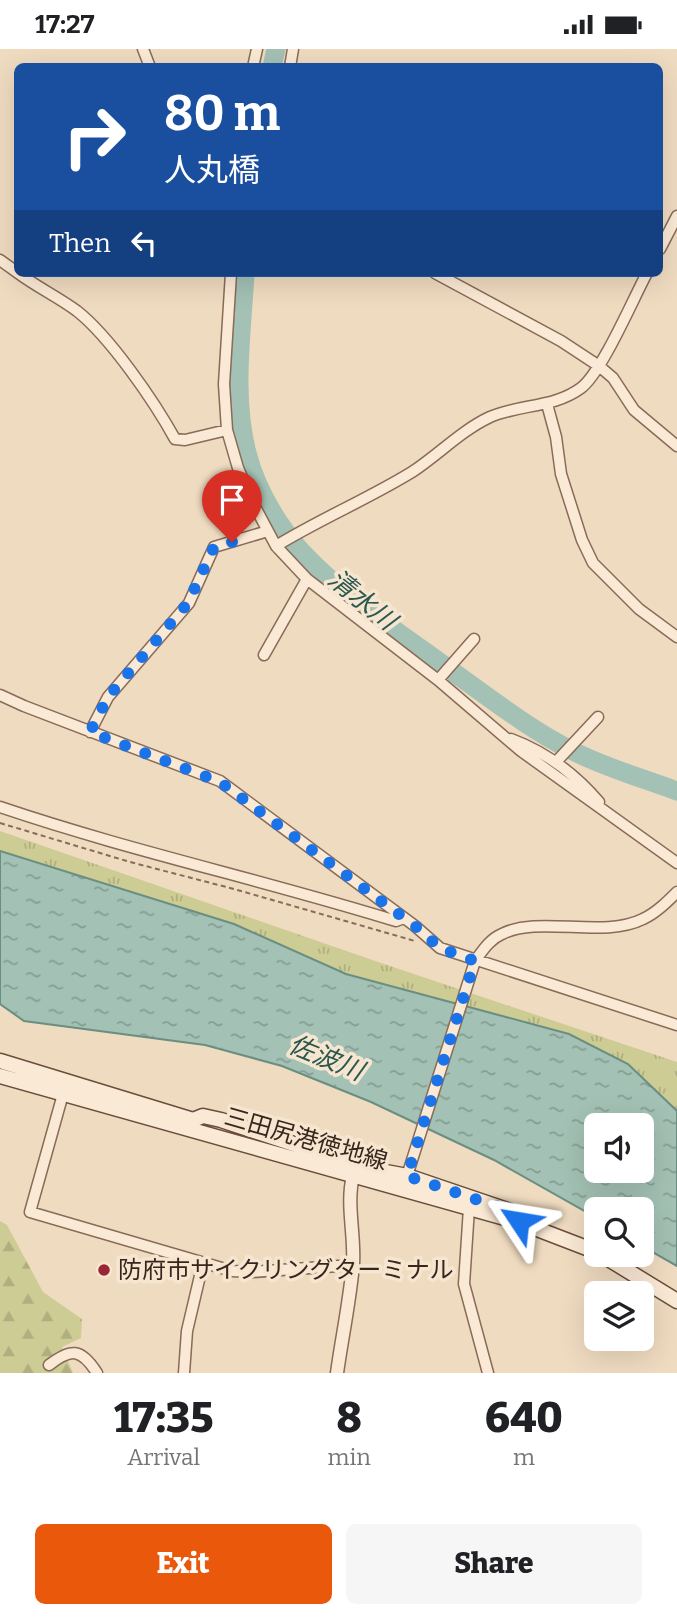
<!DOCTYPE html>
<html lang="en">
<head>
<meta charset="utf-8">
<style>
	body { margin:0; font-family:Bitter,"Noto Sans JP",serif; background:#f6f6f6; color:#202124; height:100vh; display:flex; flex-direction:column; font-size:26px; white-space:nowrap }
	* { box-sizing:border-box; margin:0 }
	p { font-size:23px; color:#757577 }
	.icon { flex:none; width:38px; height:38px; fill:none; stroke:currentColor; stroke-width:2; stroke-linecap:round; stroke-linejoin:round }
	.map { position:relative; height:1324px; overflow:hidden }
	.side { display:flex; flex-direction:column; background:#fff; flex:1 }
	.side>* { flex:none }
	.hud { position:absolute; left:14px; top:14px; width:649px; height:214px; border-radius:10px; box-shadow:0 7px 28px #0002; background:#1a4fa0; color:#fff; overflow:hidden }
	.fabs { position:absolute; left:584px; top:1064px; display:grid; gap:14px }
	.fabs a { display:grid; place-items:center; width:70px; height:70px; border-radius:10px; background:#fff; box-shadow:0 7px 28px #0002; font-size:35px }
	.pin { position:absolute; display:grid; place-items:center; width:60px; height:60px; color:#fff; margin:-72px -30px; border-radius:50% 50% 50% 0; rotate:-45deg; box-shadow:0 0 7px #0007 }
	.pin .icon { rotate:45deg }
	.me { position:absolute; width:77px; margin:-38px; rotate:303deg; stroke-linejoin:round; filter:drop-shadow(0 0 5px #0008) }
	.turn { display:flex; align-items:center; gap:24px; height:147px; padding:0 35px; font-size:32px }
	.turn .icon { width:91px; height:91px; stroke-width:2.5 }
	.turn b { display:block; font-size:49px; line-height:60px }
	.then { display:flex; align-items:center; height:66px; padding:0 35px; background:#0003; gap:14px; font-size:26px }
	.eta { display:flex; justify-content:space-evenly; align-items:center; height:119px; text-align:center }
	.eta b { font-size:42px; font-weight:800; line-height:49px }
	.button { display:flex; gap:14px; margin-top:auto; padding:14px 35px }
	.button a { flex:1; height:80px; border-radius:10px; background:#ea580c; color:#fff; font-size:28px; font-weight:800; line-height:80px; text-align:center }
	.button a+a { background:#f6f6f6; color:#202124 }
	.status { display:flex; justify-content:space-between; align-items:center; height:49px; padding:0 35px; background:#fff; direction:ltr }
	.status svg { height:19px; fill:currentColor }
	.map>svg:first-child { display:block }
	.grass { fill:url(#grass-tufts) }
	.forest { fill:url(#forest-firs) }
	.water { fill:url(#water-ripples); stroke:#6a8f81; stroke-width:2; fill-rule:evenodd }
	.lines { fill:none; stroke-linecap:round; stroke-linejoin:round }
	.river { stroke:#a3c1b4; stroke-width:19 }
	.minor-casing { stroke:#886b58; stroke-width:13 }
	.tertiary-casing { stroke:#886b58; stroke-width:15 }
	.secondary-casing { stroke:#6a4d3b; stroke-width:17 }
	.path { stroke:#886b58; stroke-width:2; stroke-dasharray:5 3.5; stroke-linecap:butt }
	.minor { stroke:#fae9d4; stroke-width:10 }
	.tertiary { stroke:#fae9d4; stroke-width:12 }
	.secondary { stroke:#fae9d4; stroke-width:14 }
	.route { stroke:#1a73e8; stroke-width:12; stroke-dasharray:0 21.6 }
	.poi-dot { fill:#992636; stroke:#f6e6d0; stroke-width:2.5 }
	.labels { text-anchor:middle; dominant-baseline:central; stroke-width:7; stroke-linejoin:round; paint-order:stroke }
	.street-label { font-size:24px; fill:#38261d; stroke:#f6e6d0 }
	.poi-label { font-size:24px; fill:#38261d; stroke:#f6e6d0; text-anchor:start }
	.water-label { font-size:26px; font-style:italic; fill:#2b584f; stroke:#f6e6d0 }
</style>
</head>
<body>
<div class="status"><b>17:27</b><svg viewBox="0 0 49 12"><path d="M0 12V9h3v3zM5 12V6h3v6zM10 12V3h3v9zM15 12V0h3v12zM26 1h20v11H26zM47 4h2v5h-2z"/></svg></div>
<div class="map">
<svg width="677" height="1324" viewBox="0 0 677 1324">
	<defs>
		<pattern id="grass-tufts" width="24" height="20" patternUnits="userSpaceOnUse" patternTransform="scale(1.75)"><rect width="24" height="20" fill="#cdcc94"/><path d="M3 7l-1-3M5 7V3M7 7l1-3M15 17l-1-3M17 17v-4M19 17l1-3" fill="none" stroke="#b1af7f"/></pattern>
		<pattern id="forest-firs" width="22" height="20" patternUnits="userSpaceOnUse" patternTransform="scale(1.75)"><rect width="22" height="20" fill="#cdcc94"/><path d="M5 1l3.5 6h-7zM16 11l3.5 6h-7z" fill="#b1af7f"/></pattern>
		<pattern id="water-ripples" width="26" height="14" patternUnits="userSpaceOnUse" patternTransform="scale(1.75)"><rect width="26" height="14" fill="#a3c1b4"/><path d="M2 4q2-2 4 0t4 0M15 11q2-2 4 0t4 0" fill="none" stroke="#869d92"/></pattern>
	</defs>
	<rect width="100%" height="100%" fill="#efdbc0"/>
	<path class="grass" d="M0,782L381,914L674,1012L677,1013V1062L628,1015L524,973L346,925L234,875L0,802Z"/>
	<path class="forest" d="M0,1172L7,1176L43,1243L82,1270L81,1289L62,1298L73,1324H0Z"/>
	<path class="water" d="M0,802L234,875L346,925L569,985L628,1015L677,1062V1217L642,1197V1160H597V1169L494,1111L371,1053L282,1017L205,996L24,972L0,955ZM597,1076H642V1122H597Z"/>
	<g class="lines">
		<path class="river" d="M272,18L276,0
			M245,224C242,283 232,346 247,404C256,439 276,473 300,501C341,546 400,584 449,620C487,647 532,682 573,702C606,719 642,729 677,742"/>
		<defs>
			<path id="minor" d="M143,0L150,18
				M253,18L257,0
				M290,18L293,0
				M660,200L677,167
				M0,211L18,224
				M18,224C37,238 58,248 77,262C110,288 154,352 175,390L185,391L227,381
				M231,224L224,335L227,381L238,419L253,454L276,497L307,530L438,631L521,702L677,814
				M435,224L561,292L599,317L613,329L634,361L677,397
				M547,355L556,388L561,425L582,491L593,514L639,560L677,588
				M276,497C320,470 368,450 412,423C438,406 462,381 490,368C520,355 554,359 581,339C602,323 633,250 647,224
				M264,606L307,530
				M438,631L474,590
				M0,646L24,657L220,732L415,877L440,899L677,976
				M90,683L108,648L189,554L214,498L268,482
				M511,690C546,703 575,725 599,753
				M556,713L598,668
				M0,758C130,802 264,831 396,872L404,869
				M63,1045L30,1163L232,1222L252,1223L353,1216
				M407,1127L475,912C483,901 490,890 502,885C539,866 603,890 643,870C656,864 667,853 677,843
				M469,1159L464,1235L488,1324
				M49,1316C71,1299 81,1299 97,1324
				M184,1324L187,1282L203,1214"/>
			<path id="tertiary" d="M337,1324C342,1288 350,1251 353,1215C355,1186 346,1155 353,1127"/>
			<path id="secondary" d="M0,1012L193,1071L203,1067L221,1071L370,1120L407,1127L510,1162
				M0,1027L519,1173L597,1203
				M602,1206L677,1252"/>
		</defs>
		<use href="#minor" class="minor-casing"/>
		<use href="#tertiary" class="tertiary-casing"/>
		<use href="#secondary" class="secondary-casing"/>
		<path class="path" d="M0,774L130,813L234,840L415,892"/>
		<use href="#minor" class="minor"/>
		<use href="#tertiary" class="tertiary"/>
		<use href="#secondary" class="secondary"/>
	</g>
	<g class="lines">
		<path class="route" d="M232,493L214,498L188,554L108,648L90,683L220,733L415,877L440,899L475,912L407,1127L514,1163L519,1172"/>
	</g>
	<circle class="poi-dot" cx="104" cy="1221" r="7"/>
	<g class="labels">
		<g class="street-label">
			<text transform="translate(306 1090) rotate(16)">三田尻港徳地線</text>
		</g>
		<g class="poi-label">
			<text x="118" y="1221">防府市サイクリングターミナル</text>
		</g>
		<g class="water-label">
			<text transform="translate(362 551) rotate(39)">清水川</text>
			<text transform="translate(326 1009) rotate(22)">佐波川</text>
		</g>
	</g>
</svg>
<div class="fabs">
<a><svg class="icon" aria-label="sound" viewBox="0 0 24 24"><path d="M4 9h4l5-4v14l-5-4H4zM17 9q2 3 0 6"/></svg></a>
<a><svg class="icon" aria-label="search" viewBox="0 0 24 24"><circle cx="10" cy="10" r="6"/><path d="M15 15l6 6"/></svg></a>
<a><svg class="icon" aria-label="layers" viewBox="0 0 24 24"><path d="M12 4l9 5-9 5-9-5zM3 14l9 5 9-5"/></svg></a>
</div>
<div class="pin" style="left:232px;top:493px;background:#d93025"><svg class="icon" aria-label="arrive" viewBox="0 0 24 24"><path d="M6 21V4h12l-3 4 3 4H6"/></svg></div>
<svg class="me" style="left:519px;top:1172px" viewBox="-20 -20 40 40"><path d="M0-17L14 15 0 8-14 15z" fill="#1a73e8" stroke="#fff" stroke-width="4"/></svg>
<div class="hud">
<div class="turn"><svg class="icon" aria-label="right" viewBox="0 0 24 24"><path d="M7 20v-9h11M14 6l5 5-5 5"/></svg><div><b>80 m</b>人丸橋</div></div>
<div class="then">Then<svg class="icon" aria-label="left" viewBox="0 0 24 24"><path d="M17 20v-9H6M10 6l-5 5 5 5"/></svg></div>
</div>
</div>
<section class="side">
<div class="eta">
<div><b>17:35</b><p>Arrival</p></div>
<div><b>8</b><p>min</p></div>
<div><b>640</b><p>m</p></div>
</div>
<div class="button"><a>Exit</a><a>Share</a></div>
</section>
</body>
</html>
